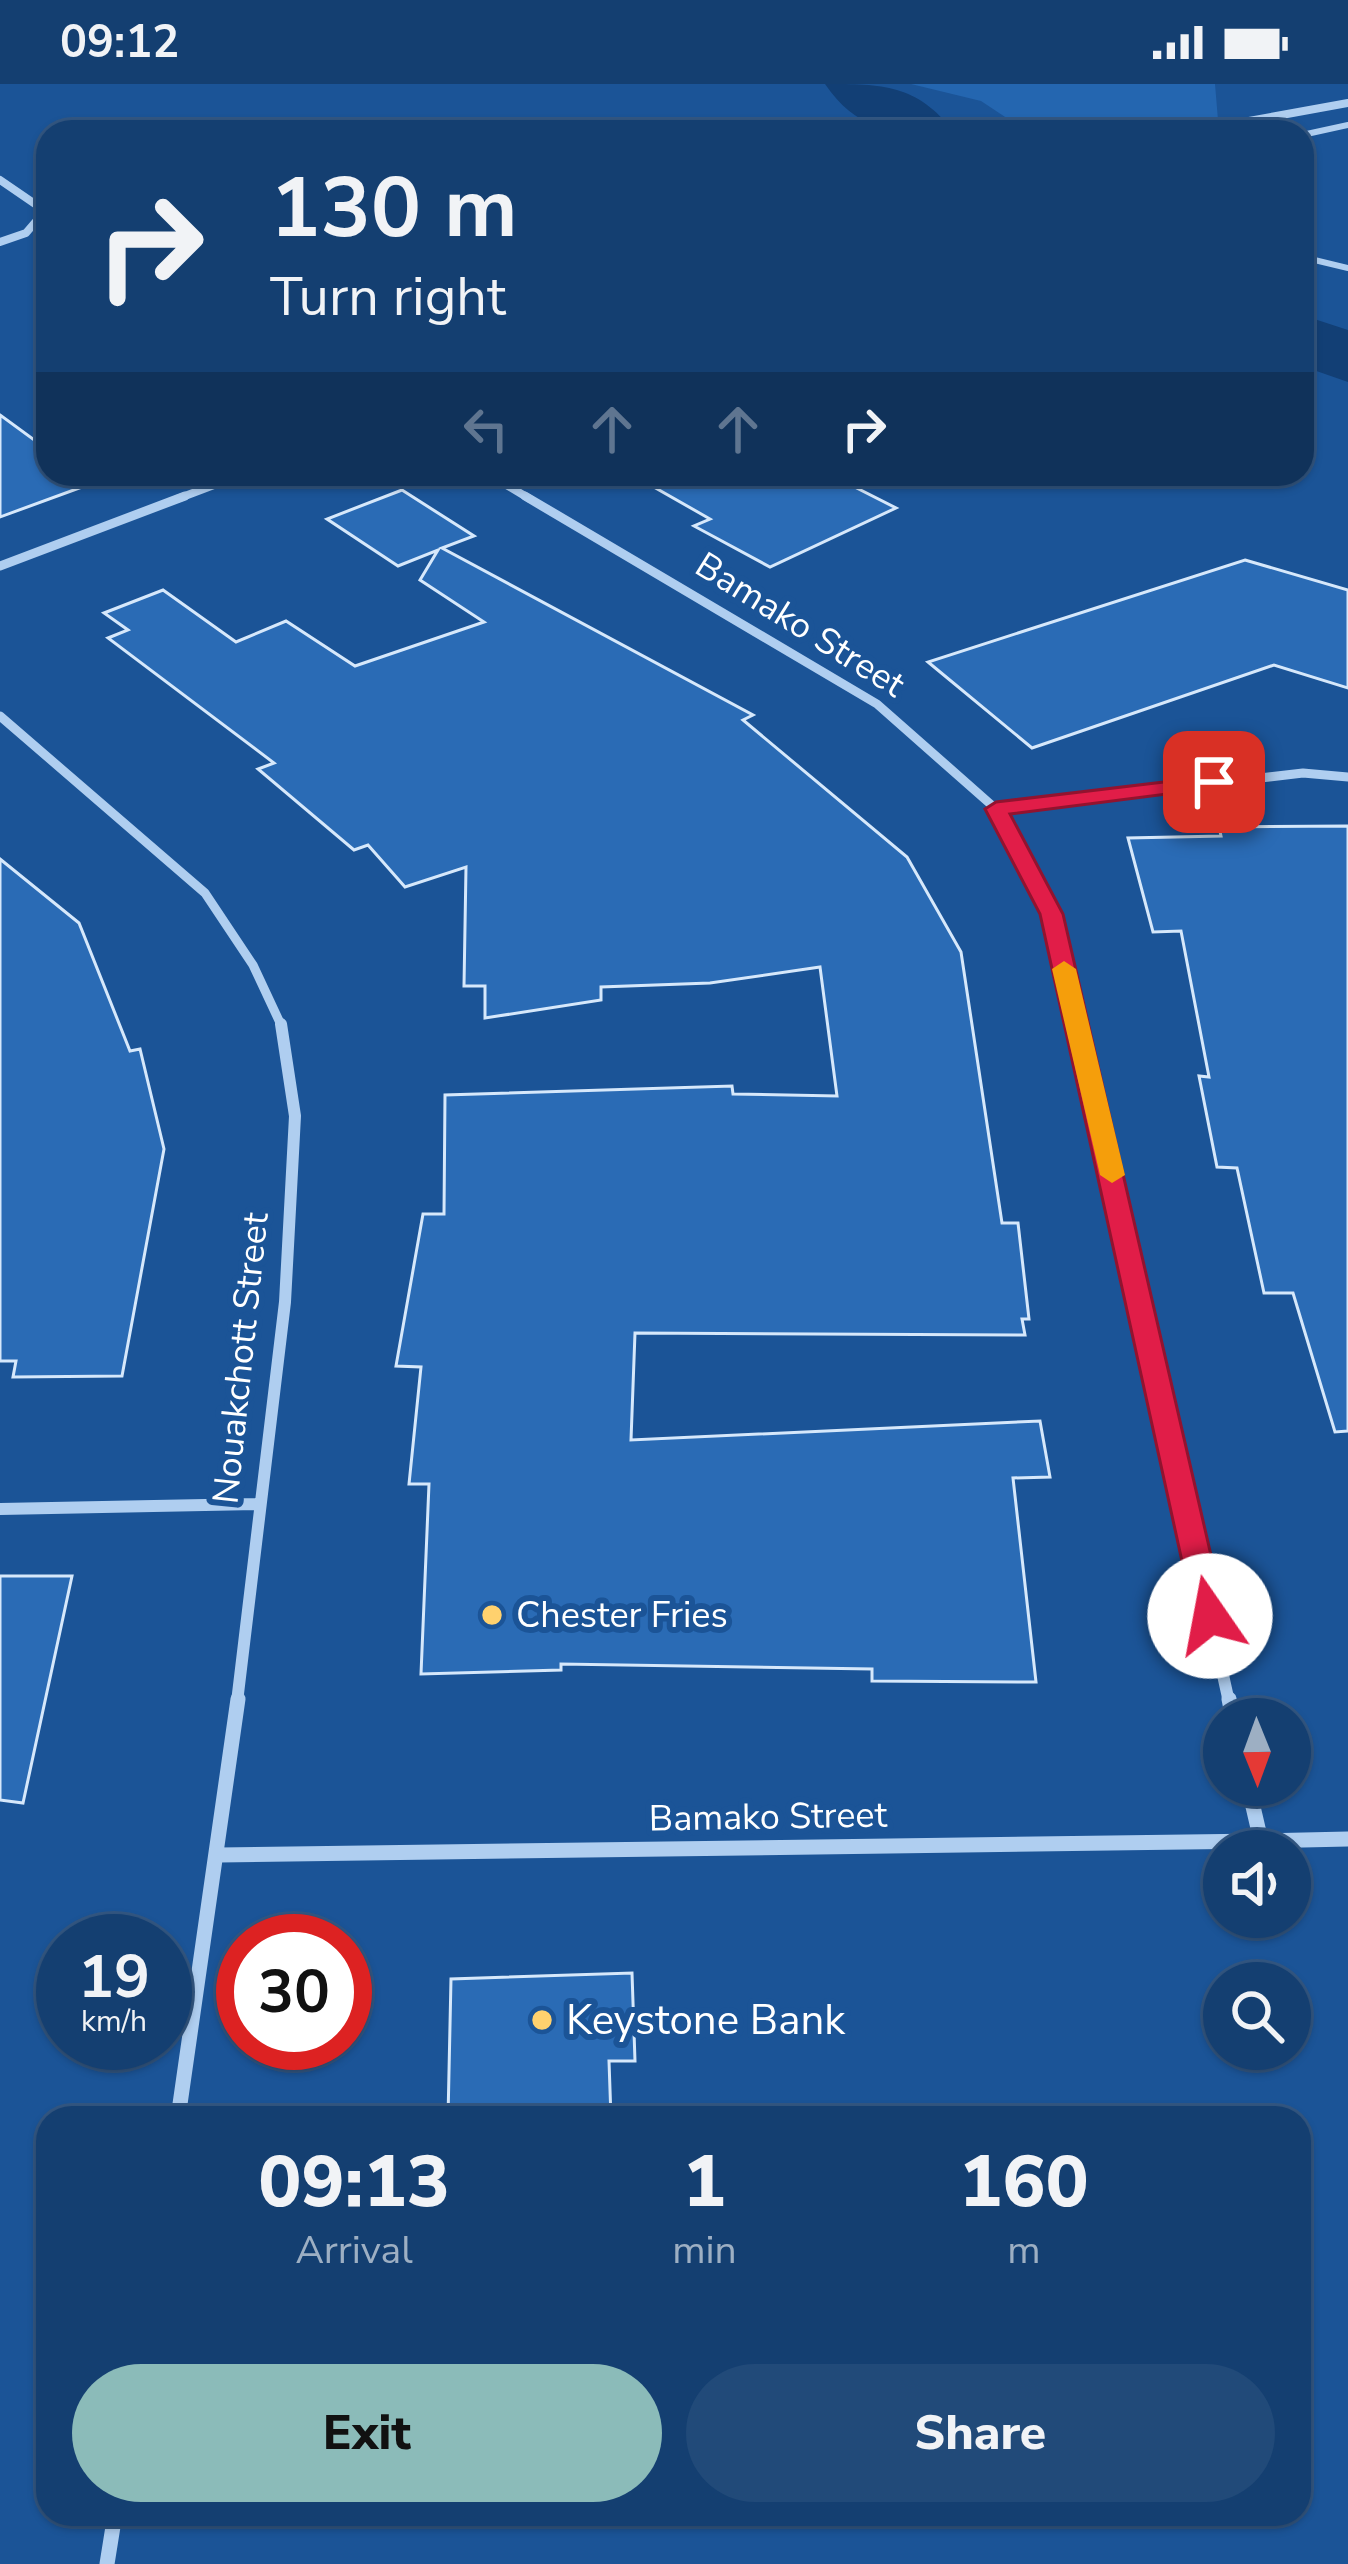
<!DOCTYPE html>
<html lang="en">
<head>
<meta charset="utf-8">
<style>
	body { margin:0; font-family:"Nunito Sans",sans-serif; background:#214a79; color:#f1f3f6; height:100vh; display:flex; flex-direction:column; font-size:45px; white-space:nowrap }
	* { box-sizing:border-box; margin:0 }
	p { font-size:39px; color:#9dafc3 }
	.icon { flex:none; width:66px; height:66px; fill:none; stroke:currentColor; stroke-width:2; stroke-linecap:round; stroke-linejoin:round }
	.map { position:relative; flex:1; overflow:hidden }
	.details { position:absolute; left:36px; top:2022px; width:1275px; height:420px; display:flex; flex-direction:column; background:#143f71; border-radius:36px; box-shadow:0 3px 9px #0004,0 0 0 3px #335884 }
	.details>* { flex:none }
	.banner { position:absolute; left:36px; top:36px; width:1278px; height:366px; border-radius:36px; box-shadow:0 3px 9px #0004,0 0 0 3px #335884; background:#143f71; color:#f1f3f6; overflow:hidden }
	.needle { width:78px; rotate:179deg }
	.controls { position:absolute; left:1203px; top:1614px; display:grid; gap:24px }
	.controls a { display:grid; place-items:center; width:108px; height:108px; border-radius:50%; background:#143f71; box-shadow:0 3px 9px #0004,0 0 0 3px #335884; font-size:60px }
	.speed { position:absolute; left:36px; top:1830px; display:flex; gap:24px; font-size:60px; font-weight:700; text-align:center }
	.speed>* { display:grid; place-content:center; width:156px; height:156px; border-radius:50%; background:#143f71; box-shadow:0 3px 9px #0004,0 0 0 3px #335884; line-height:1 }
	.speed small { font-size:30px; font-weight:400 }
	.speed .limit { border:18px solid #d22; background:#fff; color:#111 }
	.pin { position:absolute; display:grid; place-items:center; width:102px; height:102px; color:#fff; margin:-51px; border-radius:24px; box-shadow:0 6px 18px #0006 }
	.me { position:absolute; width:132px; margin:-66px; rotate:348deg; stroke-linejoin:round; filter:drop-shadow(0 0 9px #0008) }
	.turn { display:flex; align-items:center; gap:42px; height:252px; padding:0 36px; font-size:54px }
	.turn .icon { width:156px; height:156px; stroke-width:2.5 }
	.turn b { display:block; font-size:84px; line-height:102px }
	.lanes { display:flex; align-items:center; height:114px; padding:0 36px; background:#0003; justify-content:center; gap:60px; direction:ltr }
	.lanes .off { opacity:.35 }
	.eta { display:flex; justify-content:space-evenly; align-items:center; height:204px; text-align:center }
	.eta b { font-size:72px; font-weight:800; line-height:84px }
	.button { display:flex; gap:24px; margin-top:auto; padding:24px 36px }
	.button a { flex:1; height:138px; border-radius:72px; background:#8bbbb9; color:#111; font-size:48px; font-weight:800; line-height:138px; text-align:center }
	.button a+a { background:#214a79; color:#f1f3f6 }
	.status { display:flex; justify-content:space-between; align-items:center; height:84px; padding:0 60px; background:#143f71; direction:ltr }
	.status svg { height:33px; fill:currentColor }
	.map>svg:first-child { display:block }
	.green { fill:#2466b0 }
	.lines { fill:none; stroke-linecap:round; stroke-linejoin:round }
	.river { fill:#123f75; fill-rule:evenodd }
	.building { fill:#2a6bb5; stroke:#d6e8fb; stroke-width:3 }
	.lane { stroke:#afcef0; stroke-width:6 }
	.street-far3 { stroke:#afcef0; stroke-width:8 }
	.street-far2 { stroke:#afcef0; stroke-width:9 }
	.street-far1 { stroke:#afcef0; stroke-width:12 }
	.street { stroke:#afcef0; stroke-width:15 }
	.route { fill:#e11d48; stroke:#92132f; stroke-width:3 }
	.slow { fill:#f59e0b }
	.poi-dot { fill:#ffd16e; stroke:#1b5497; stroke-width:4.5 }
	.labels { text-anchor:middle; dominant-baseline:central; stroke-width:12; stroke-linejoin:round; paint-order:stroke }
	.street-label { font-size:36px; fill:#fff; stroke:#1b5497 }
	.poi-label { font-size:36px; fill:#fff; stroke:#1b5497; text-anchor:start }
	.near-poi-label { font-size:42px; fill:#fff; stroke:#1b5497; text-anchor:start }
</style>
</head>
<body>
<div class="status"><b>09:12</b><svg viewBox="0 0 49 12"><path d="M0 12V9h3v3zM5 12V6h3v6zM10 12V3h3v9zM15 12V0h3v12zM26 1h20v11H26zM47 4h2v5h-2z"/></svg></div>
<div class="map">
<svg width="1348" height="2480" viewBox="0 0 1348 2480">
	<rect width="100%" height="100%" fill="#1b5497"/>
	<path class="green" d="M911,0H1215L1219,48H1028L981,17Z"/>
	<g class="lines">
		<path class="river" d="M825,0C882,0 917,0 954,48C897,48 861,52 825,0Z
			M1302,231L1348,246V298L1302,282Z"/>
	</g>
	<path class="building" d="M0,331L48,366V390H81L93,399L0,433Z
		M631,390H829L896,424L770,483L694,442L710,435Z
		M402,406L474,452L442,464L753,631L743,636L907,773L961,868L1002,1139H1018L1029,1235H1022L1025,1251L635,1249L631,1356L1040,1337L1050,1393L1013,1394L1036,1598L872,1597V1585L561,1580V1586L421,1590L429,1400H409L421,1283L396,1282L423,1130H444L445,1011L732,1002L733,1010L837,1012L820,883L710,899L601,903V916L485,934V902H464L466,783L405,803L368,761L354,766L258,685L274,679L108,554L128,546L104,529L163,506L236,558L286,537L355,582L484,538L420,496L438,466L398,482L327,435Z
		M1245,476L1348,506V604L1274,581L1032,664L928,578Z
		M1348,742V1347L1335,1348L1293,1209H1264L1237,1084L1217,1083L1199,992L1209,993L1181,847L1153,848L1128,754L1221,752L1219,743Z
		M0,775L79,839L130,967L140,965L164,1065L122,1292L13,1293L16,1277H0Z
		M0,1492H72L23,1719L0,1716Z
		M632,1889L635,1977H609L611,2034H448L451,1895Z"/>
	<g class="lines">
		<path class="lane" d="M1302,51L1348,41
			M1302,173L1348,184"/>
		<path class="street-far3" d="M1188,48L1348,19
			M0,96L38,122V135L26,149L0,158
			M488,390L530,415
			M177,415L243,390"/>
		<path class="street-far2" d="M525,412L877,620L996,725L1051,830L1079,943
			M0,482L185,412
			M0,632L205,809L253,881L282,943
			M996,725L1303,689L1348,693"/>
		<path class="street-far1" d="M1078,940L1229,1618
			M0,1425L259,1420
			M237,1618L285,1218L295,1032L281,940"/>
		<path class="street" d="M1229,1615L1233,1635
			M1261,1757L1348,1755
			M219,1771L1261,1757L1248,1701
			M178,2034L238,1615
			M107,2480L115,2430"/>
	</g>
	<path class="route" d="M1214,692L1222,694V703L1010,730L1063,830L1225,1532L1220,1540H1199L1194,1532L1040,830L985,725L996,718Z"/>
	<path class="slow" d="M1064,877L1076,885L1125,1091L1112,1099L1100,1091L1052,885Z"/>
	<g class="poi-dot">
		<circle cx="492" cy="1531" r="12"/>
		<circle cx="542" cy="1936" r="12"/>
	</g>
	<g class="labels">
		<g class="street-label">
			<text transform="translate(800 541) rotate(32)">Bamako Street</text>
			<text transform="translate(241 1274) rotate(-84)">Nouakchott Street</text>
			<text transform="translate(768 1733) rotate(-1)">Bamako Street</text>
		</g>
		<g class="poi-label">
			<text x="516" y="1531">Chester Fries</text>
		</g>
		<g class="near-poi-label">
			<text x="566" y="1936">Keystone Bank</text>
		</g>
	</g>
</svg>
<div class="controls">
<a><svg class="needle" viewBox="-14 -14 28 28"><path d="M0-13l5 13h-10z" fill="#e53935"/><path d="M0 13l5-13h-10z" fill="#9dafc3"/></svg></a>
<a><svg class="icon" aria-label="sound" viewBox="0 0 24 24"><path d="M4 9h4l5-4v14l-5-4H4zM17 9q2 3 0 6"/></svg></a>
<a><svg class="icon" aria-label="search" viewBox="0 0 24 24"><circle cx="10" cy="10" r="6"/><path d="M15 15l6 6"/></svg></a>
</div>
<div class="speed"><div>19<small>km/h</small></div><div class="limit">30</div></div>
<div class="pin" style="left:1214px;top:698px;background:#d93025"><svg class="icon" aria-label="arrive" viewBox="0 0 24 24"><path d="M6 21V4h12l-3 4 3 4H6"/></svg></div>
<svg class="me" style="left:1210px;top:1532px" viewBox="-20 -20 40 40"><circle r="19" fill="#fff"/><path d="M0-13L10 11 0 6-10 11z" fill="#e11d48"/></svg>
<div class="banner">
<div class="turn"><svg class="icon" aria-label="right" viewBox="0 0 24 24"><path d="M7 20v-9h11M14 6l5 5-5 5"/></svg><div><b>130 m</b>Turn right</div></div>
<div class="lanes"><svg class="icon off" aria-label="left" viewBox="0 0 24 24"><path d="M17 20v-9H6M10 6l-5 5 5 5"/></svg><svg class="icon off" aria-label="ahead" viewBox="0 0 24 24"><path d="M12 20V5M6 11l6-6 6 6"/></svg><svg class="icon off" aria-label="ahead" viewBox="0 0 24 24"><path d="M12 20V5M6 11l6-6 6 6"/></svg><svg class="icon" aria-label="right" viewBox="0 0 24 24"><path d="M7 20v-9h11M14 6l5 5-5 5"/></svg></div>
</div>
<section class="details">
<div class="eta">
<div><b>09:13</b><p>Arrival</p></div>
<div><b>1</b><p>min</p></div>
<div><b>160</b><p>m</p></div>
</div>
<div class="button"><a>Exit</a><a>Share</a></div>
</section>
</div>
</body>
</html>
